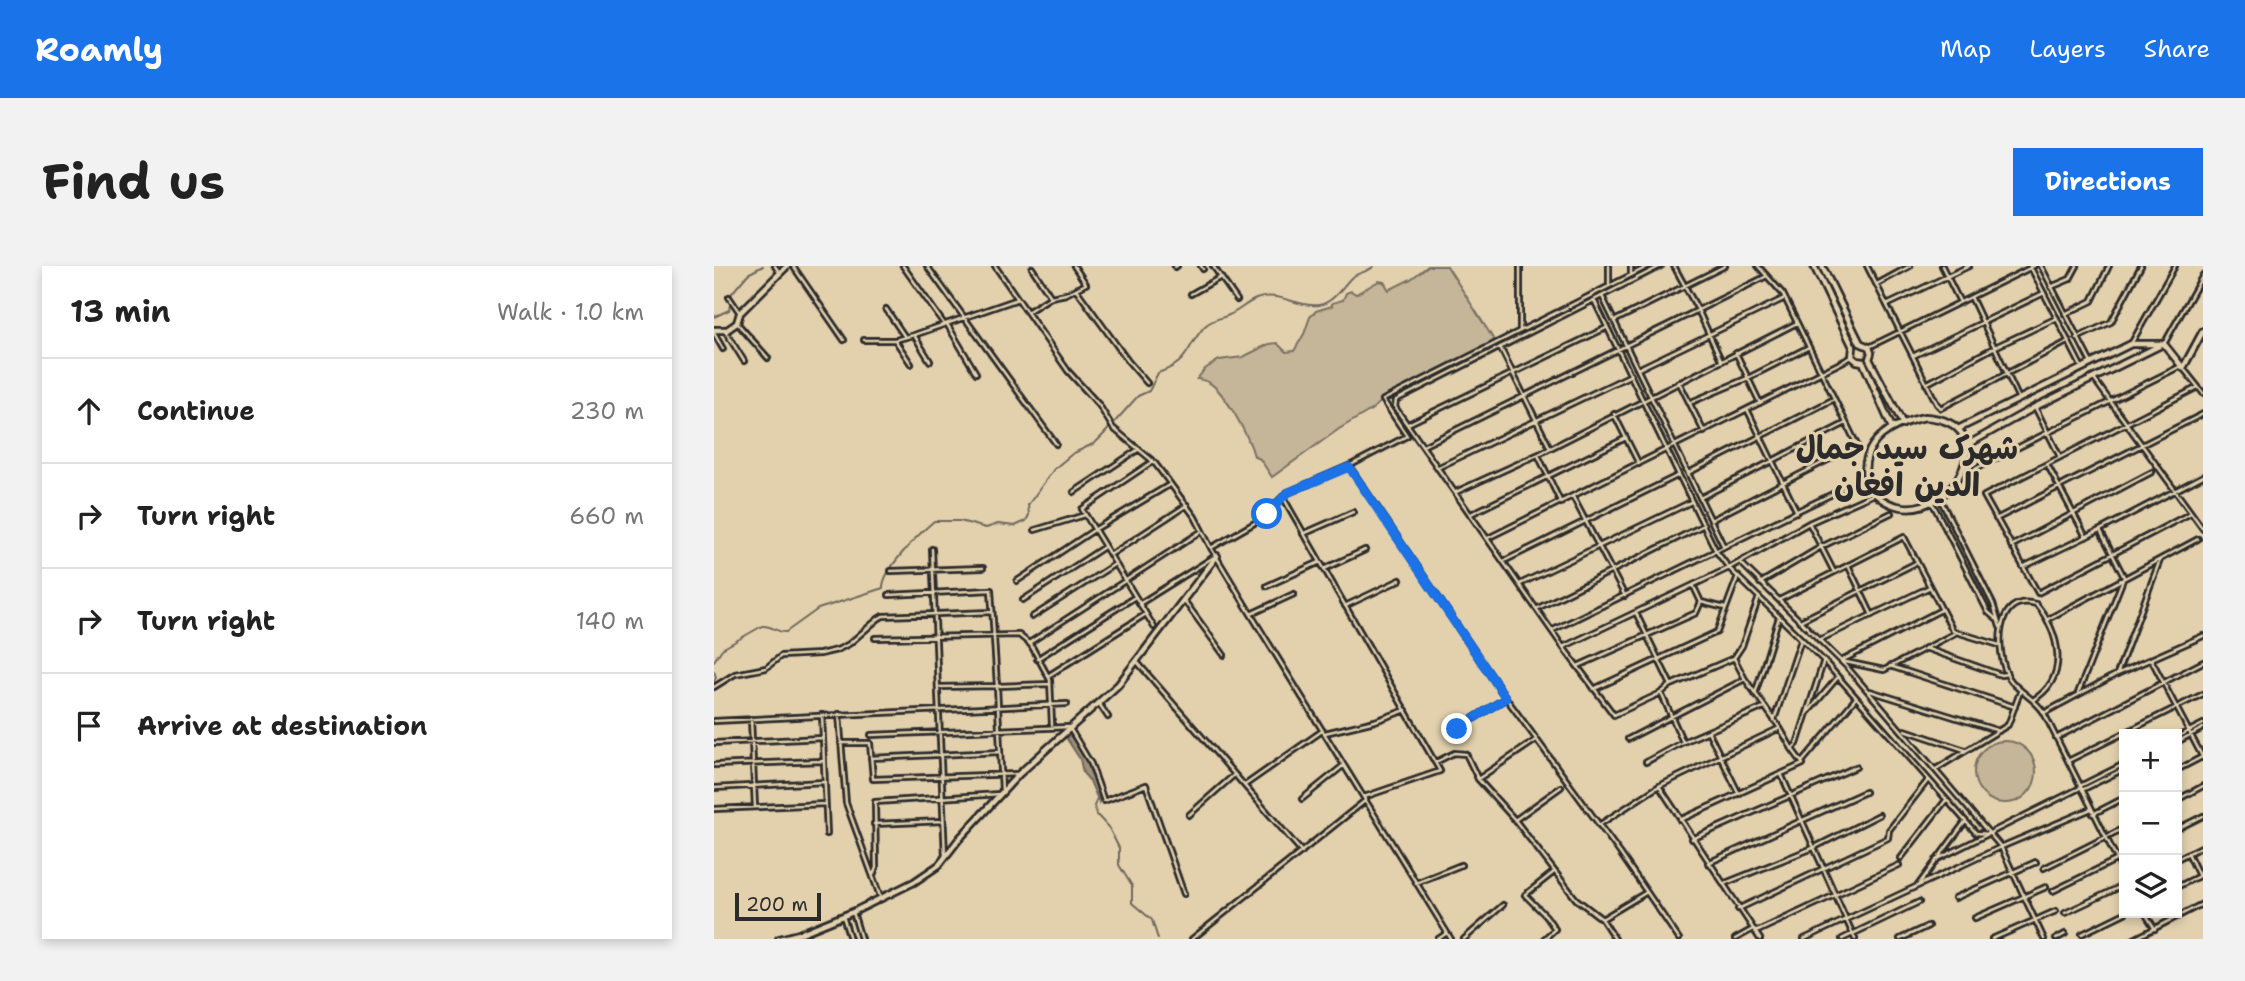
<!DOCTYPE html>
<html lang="en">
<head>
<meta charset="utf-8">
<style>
  :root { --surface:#fff; --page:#f2f2f2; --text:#222; --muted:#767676; --line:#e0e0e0; --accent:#1a73e8 }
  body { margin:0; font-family:"Shantell Sans","Playpen Sans Arabic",sans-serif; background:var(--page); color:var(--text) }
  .controls { position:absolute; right:21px; bottom:21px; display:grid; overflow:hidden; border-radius:0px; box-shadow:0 4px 10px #0003 }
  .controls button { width:63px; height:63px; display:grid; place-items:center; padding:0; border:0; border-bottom:2px solid var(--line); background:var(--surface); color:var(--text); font:35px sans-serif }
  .scale { position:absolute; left:21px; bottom:18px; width:86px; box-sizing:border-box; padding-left:7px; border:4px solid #2b2b2b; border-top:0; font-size:19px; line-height:24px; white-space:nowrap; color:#2b2b2b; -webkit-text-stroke:5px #e3d1ae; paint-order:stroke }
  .stop { position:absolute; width:21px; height:21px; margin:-16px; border:5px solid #1a73e8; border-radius:50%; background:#fff }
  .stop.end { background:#1a73e8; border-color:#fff; box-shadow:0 2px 7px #0008 }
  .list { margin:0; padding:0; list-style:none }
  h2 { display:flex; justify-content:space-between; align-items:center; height:91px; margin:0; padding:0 28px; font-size:30px }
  h2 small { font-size:23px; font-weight:400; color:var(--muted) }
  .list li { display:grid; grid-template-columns:46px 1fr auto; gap:21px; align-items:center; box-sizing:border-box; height:105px; padding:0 28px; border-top:2px solid var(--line) }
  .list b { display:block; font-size:26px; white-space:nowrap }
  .list em { font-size:23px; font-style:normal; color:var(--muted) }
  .icon { flex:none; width:38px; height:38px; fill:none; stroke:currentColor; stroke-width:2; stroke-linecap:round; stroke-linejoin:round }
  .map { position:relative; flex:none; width:1489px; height:673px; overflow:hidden; border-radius:0px }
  header { display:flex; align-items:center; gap:42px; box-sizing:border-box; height:98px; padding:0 35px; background:var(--accent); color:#fff }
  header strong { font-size:33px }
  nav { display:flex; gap:38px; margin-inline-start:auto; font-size:24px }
  .intro { display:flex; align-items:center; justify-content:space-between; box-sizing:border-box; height:168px; padding:0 42px }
  h1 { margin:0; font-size:49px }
  .button { padding:18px 32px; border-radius:0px; background:var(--accent); color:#fff; font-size:24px; font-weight:700 }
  main { display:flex; gap:42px; padding:0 42px }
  aside { flex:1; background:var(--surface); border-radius:0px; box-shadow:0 4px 10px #0003 }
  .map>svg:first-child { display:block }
  .green { fill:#c5b699; stroke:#787062; stroke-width:2 }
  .water { fill:#9d917c; stroke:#6f685c; stroke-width:2 }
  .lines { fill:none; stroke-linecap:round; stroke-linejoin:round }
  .stream { stroke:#6f685c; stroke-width:2 }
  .minor-casing { stroke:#2b2b2b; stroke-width:8 }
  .tertiary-casing { stroke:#2b2b2b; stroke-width:10 }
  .minor { stroke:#e3d1ae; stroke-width:2.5 }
  .tertiary { stroke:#e3d1ae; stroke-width:4.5 }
  .route { stroke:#1a73e8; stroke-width:9 }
  .labels { text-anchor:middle; stroke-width:6; stroke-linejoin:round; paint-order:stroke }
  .district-label { font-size:32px; font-weight:bold; fill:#2b2b2b; stroke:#e3d1ae }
</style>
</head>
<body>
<header>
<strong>Roamly</strong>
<nav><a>Map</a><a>Layers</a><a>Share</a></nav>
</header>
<div class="intro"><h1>Find us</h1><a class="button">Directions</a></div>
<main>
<aside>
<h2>13 min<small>Walk · 1.0 km</small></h2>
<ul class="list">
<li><svg class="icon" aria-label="ahead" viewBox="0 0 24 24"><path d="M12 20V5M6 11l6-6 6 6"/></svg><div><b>Continue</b></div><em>230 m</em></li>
<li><svg class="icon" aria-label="right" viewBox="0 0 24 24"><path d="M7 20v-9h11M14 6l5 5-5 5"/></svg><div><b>Turn right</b></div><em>660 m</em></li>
<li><svg class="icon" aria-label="right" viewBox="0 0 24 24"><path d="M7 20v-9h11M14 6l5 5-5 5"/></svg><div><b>Turn right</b></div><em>140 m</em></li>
<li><svg class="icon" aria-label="arrive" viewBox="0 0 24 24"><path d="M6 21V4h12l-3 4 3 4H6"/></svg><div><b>Arrive at destination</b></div></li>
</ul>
</aside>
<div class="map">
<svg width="1489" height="673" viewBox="0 0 1489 673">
  <rect width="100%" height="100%" fill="#e3d1ae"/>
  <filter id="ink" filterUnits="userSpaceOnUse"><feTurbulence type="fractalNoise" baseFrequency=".0143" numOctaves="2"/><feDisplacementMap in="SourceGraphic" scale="14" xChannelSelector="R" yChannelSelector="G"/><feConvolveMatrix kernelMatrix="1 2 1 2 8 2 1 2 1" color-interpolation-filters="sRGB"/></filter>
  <g filter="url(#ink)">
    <path class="green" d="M714,0H733L782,77L669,134L657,144L625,163L558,211L546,193L540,190C535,171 511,125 494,116C492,115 485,113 483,113L491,103L505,94L529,91L555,78L563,77L572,86L580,85L590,68L596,51L602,45L618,40V37L629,34L632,27L637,25L642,28L665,15L670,16L675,24L697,13Z
      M1260 506a31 31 0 1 1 62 0a31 31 0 1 1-62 0Z"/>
    <path class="water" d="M354,468C369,482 388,514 385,536L376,515L369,507L366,493L351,470Z"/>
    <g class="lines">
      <path class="stream" d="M0,51L15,44L18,27L34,8L49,0
        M0,395L8,383L48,360C58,359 63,367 72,366L104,343L169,322C168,304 206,267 220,255H246L272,262L284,258L301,260L312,255L315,249L314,239L340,203L358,188L381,177L390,168L424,130L435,125L444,107C477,96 471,82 491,60C498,53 506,53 515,49C525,45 532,37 542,33C564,24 584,42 605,39C619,37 628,21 637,12C644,6 653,7 660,0
        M0,405L2,411L0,415
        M383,532L380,540L383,549L395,562L405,582V599L418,620V637L438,654L444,673"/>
      <g class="minor-casing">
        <path id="minor" d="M61,0L65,6
          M79,0L130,74
          M189,0L230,58
          M213,0L342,178
          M281,0L354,105L385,139L399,162L440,196L481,251L497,282L544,360L737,673
          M487,0L489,3
          M499,0L523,34
          M806,0V64
          M895,0V20
          M960,0L984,44L1007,94
          M1153,0L1223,138L1227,142L1355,75
          M1228,0L1246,36
          M1316,0L1368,102
          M1327,0L1377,97
          M461,1L463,0
          M318,2L337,31
          M917,9V0
          M1163,18L1196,0
          M1337,21L1356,13L1363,0
          M362,23L414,95L433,117
          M477,28L507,11
          M888,30L1010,281
          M15,31L26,47
          M1257,31L1305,133
          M880,34L1002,285L1015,302L1110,395L1262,567L1275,568
          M1173,39L1255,0
          M172,43L191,71
          M313,46L337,31L352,28L372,18L360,0
          M1351,48L1378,35L1395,0
          M900,55L1011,0
          M24,58L54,92
          M233,58L262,107
          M10,63L30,95
          M0,67L9,83
          M200,69L216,95
          M1363,72L1397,56L1427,0
          M150,74H181L200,69L304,33
          M181,74L197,98
          M1417,78L1461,0
          M1450,78L1489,9
          M786,81L836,182
          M1155,81L1320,0
          M1022,87L1046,137
          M1199,90L1330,27
          M1469,102L1489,127
          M924,103L1071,32
          M1380,113L1489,263
          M965,116L990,166
          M1212,118L1281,81L1343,52
          M975,137L1034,112L1095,81
          M1321,141L1346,191
          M1034,145L1083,246
          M900,148L925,198
          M694,158L892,62
          M709,180L1053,10
          M824,189L847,237
          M438,196L368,243L440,361
          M1333,198L1372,271
          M635,200L792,432L906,587L965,673
          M723,202L917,109
          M1261,203L1467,100
          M974,207L1120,133
          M360,226L425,183
          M742,226L823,189L1083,57
          M569,231L726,505L650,531
          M859,231L911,330
          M1228,231V237L1279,338L1286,361
          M986,232L1132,157
          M1215,235L1220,240L1274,346L1282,353
          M1477,247L1324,327L1270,230L1484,121
          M757,248L912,172
          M1282,253L1489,148
          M997,254L1143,179L1069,28L1044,0
          M1095,257L1120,306
          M321,264L371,249
          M589,268L639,246
          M774,272L1138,91
          M1297,280L1438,206
          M497,282L544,255L573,227L635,200L693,170L669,134L935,0
          M218,283L231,591
          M396,289L473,239
          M790,295L965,209
          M1026,296L1133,401L1287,581L1330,673
          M1134,299L1158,349
          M1309,301L1386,264L1489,210
          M610,303L651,284
          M177,305L269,302
          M303,315L380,264L455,219
          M1046,317L1107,281L1177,247
          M806,318L977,236
          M553,320L606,296
          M175,329L277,324L283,420L224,421
          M469,333L510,389
          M309,334L390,281
          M1065,334L1190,271L1239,365L1285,379
          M987,336L1011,342
          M425,338L500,291
          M631,340L686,314
          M824,342L990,259
          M922,347L957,419L947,427L969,476
          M537,348L580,328
          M318,351L401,298
          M1334,353L1484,273
          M1086,355L1202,297
          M839,364L1143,216L1152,210
          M161,372L305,369L317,379L336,414L338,459
          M1105,374L1216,321
          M315,377L488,265
          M849,381L1015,302L1095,257L1160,228
          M1211,382L1287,409L1293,408
          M1020,392L1031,413L1066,462
          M323,393L421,331
          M1437,393L1489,492
          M1127,395L1170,404L1243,366
          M1127,395L1227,344
          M424,397L588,586
          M1109,397L1083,478L1078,483L1089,498L1067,508L1141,673
          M864,400L982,347L987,336L979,319
          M1176,400L1301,441
          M1403,408L1446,294
          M334,410L432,348
          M957,419L1020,392L1028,380L1045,331
          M0,421L21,408L52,402L67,390L106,388L123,384L135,378L164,353L169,350L278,346
          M880,423L1003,366L1024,310
          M1156,425L1285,465
          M947,427L900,449L849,381L681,141L682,134L947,0
          M1364,427L1410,311L1386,264
          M1041,428L1065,351
          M1319,434C1356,412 1346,366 1322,338C1280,326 1281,388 1295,412C1304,426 1321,432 1330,447L1410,607
          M384,436L394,451
          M1095,445L1124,411
          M1330,447L1403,408L1489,370
          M125,448L132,537L167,633
          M108,449L113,568
          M37,453L41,541
          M1060,454L1087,374
          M0,455L353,438
          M743,463L792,432
          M1191,464L1251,484
          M994,465L1025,528
          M611,467L661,455L692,444
          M157,469L355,461L377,498L390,535L432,519L470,628
          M1463,471L1489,458
          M1342,472L1489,396
          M914,473L1031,413
          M1463,476L1489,462
          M0,477L109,472
          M127,477H156L159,513L304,508
          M157,492L286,486
          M1354,495L1489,428
          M722,496L740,487L752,488L764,513L801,554L862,633L888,653L901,673
          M932,496L969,476L1050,441
          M1088,496L1142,432
          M0,499L109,495
          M1222,503L1294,459L1306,426
          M1463,504L1488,491
          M764,513L822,474
          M531,519L608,465
          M945,520L1046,673
          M1366,520L1410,498
          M0,522L110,516
          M1368,524L1410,503
          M288,525L283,420L336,418
          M588,533L630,499
          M1463,534L1489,520
          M0,543L111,538
          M1379,548L1410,532
          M475,549L520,509
          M801,554L847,521
          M966,554L1067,508
          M160,558L229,555
          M885,559L945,520L1066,462L1078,483
          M1463,563L1489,550
          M978,573L1142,501
          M1474,587L1485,610
          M1187,592L1232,534
          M1463,593L1489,580
          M1222,594L1366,522
          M994,597L1151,526
          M1330,602L1410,562
          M159,609L162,602L161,536L286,528
          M702,617L747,599
          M1009,618L1099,582L1165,549
          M1205,618L1251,556
          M1463,621L1489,608
          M1339,625L1410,590
          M1241,632L1322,596
          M1024,643L1174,572L1175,564L1214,514
          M139,646L147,673
          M1351,647L1410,619
          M1431,647L1441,663
          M129,650L136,673
          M1261,652L1332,621
          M888,653L933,626
          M1368,668L1411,647
          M478,673L652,534
          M724,673L733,667
          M750,673L789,639
          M830,673L841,663L832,650L811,629L840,606
          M1021,673L1039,663L1044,665L1185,599
          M1090,673L1287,581L1377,543
          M1128,673L1205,636
          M1186,673L1214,660
          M1278,673L1342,645
          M1342,673L1351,668
          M1420,673L1488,638"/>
      </g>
      <g class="tertiary-casing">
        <path id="tertiary" d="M1100,0L1139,81L1138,91L1143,95L1149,96L1178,162
          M1108,0L1146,77L1155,81L1157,87L1155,93L1189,158
          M0,64H13L23,57L26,47L73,0
          M1450,78L1469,102L1489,65
          M1211,151C1291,156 1241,254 1183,240C1148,231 1141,193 1167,170C1179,160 1196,154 1211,151Z
          M1244,163L1417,78H1450
          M1253,179L1321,141L1445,80
          M65,673L85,668L139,646L200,616L225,599L245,573L305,508L404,419L503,290"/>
      </g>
      <use href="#minor" class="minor"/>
      <use href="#tertiary" class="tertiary"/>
    </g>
  </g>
  <g class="lines" filter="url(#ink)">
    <path class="route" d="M553,248L573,227L635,201L792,432L743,463"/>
  </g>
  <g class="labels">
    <g class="district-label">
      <text x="1193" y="193">شهرک سید جمال<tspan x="1193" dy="37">الدین افغان</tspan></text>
    </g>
  </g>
</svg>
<div class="controls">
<button>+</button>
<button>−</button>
<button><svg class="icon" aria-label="layers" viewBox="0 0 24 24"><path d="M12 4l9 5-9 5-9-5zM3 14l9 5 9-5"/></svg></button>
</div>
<div class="scale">200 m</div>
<div class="stop" style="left:553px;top:248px"></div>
<div class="stop end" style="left:743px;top:463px"></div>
</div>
</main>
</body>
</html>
